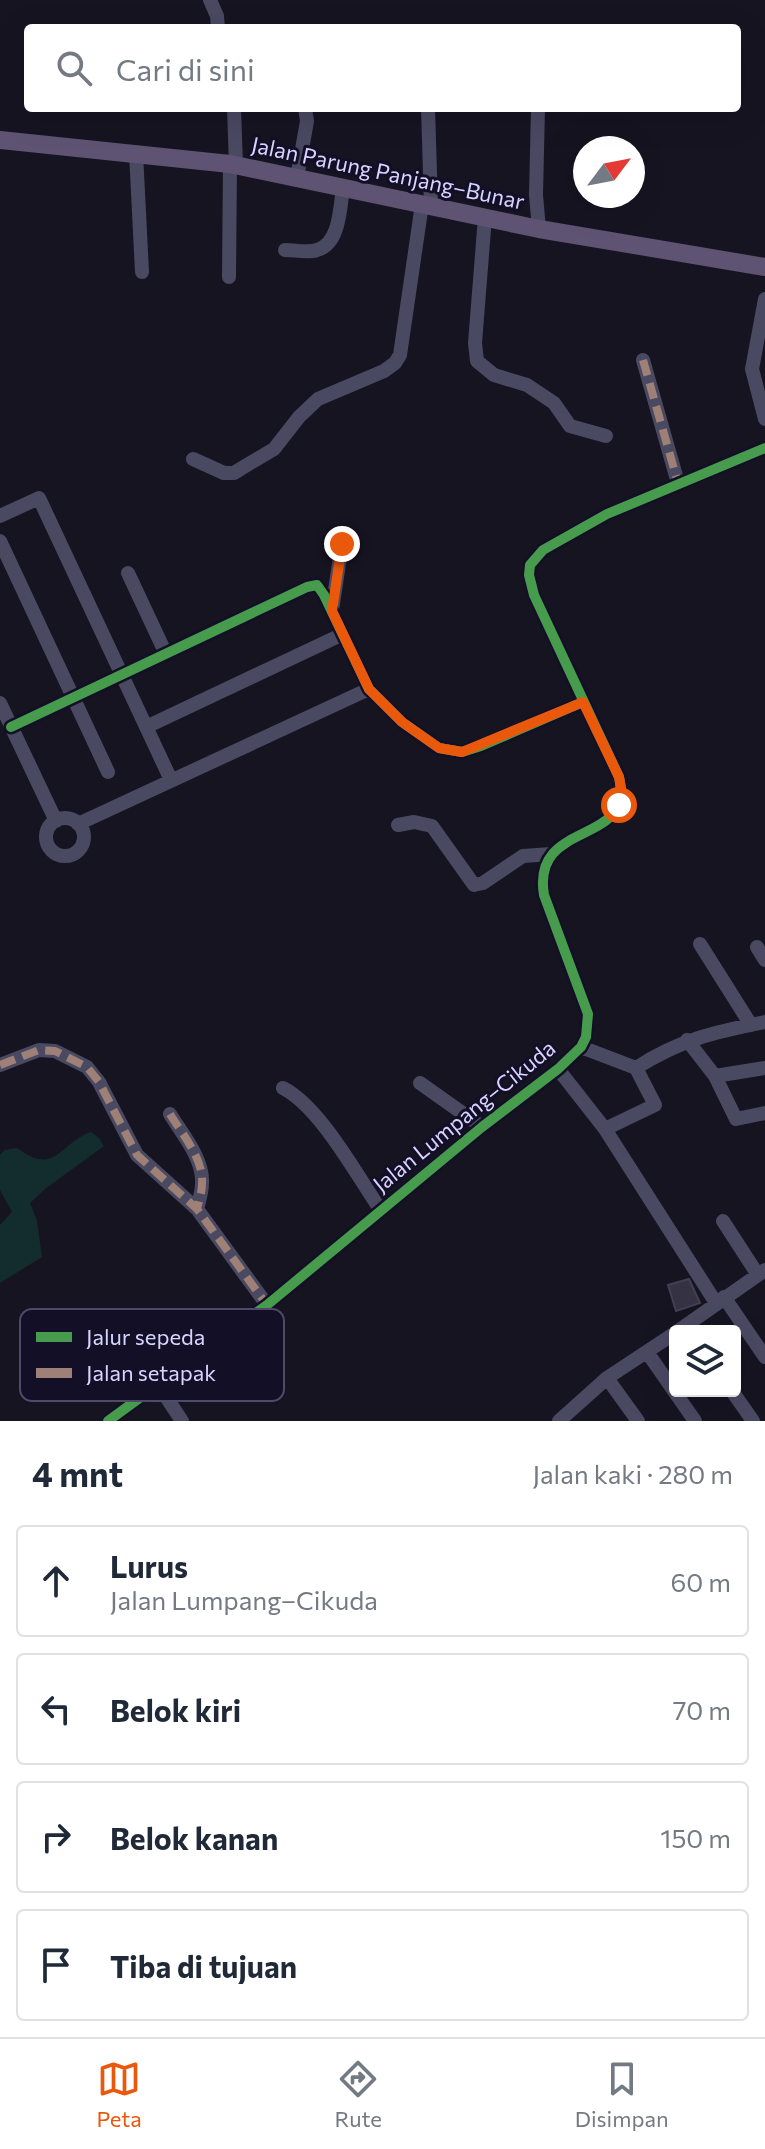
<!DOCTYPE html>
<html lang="id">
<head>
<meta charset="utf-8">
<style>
  :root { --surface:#fff; --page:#f2f2f3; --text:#1f2937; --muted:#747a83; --line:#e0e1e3; --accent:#ea580c }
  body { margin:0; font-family:Commissioner,sans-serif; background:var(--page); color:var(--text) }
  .controls { position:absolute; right:24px; bottom:24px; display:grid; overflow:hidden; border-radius:8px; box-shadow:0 8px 32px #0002 }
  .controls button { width:72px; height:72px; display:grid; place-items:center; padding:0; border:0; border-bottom:2px solid var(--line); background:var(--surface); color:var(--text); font:40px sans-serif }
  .compass { position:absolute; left:573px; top:136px; width:72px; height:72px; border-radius:50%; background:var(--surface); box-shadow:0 8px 32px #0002; rotate:58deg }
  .stop { position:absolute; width:24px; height:24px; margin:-18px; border:6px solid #ea580c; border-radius:50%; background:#fff }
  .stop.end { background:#ea580c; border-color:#fff; box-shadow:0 2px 8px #0008 }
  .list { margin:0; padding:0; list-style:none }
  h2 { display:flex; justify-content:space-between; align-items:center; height:104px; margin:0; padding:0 32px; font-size:34px }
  h2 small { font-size:26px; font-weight:400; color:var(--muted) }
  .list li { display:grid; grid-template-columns:52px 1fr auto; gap:24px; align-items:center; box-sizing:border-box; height:112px; margin:0 16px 16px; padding:0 16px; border:2px solid var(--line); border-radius:8px }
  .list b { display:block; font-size:30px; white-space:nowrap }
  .list p { margin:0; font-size:26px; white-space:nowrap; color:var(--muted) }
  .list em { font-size:26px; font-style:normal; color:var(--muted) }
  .icon { flex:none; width:44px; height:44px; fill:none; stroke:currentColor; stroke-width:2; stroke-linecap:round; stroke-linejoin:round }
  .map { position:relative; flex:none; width:765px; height:1421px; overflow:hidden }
  .search { position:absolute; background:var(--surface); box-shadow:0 8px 32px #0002; left:24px; right:24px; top:24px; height:88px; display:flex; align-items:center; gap:20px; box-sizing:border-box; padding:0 28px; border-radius:8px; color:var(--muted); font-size:30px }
  .sheet { height:616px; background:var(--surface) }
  nav { display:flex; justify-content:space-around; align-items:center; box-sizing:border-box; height:112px; border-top:2px solid var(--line); background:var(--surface); font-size:22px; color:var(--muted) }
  nav a { display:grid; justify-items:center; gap:4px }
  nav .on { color:var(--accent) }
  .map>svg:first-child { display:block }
  .green { fill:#132c2d }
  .building { fill:#343243; stroke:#433f54; stroke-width:2 }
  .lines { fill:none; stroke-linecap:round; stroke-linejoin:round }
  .minor { stroke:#4a4962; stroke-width:14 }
  .major { stroke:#5e5373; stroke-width:18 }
  .quiet { stroke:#9e8076; stroke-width:8; stroke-dasharray:16 8; stroke-linecap:butt }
  .cycleway-casing { stroke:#130f26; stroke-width:15 }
  .cycleway { stroke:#469c4c; stroke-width:10 }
  .route { stroke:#ea580c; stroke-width:10 }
  .labels { text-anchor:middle; stroke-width:6; stroke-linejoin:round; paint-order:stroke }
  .street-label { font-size:22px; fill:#d9d4ff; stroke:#130f26 }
  .key { fill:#130f26; stroke:#4e4a67; stroke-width:2 }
  .key-label { font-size:22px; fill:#d9d4ff }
</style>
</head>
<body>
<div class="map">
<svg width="765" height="1421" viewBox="0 0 765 1421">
  <rect width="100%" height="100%" fill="#161421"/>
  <path class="green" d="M91,1132L99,1138L104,1146L45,1189L30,1203L37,1221L42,1257L0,1283V1225L12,1212L0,1190V1155L5,1150L17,1148C56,1177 59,1143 91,1132Z"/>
  <path class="building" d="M689,1279L700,1303L676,1311L668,1285Z"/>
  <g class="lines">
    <path class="minor" d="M210,0L217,16L218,28
      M234,108L236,166
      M428,108L431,206
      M538,108L536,195L539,229
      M136,153L142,272
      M297,178L307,121L305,108
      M485,217L475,343L477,361L494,375L527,385L554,403L570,426L606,436
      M285,250C295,250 308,253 317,250C340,244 340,207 343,188
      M229,277L230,164
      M765,299L752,369L765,419
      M643,360L678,483
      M193,459L224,473H234L242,468L274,449L299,417L318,399L384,371L395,363L400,355L422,204
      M0,516L39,498L171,780
      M0,541L108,772
      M128,573L166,654
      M332,610L342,544
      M0,703L56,821
      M11,727L307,587L317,585L324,595L369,689L402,722L439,748L462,752L481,746L583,702
      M146,727L343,634
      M46 837a19 19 0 1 1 38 0a19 19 0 1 1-38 0Z
      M78,824L369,689
      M398,825L414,822L432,826L474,885L483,883L523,856L551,854
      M700,944L751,1025
      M757,947L765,960
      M687,1040L715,1076L736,1119L765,1113
      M581,1047L636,1068C679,1040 715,1032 765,1022
      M0,1065L39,1050L55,1051L87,1067L99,1082L137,1155L197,1209L267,1305
      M558,1069L605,1129L716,1303
      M715,1076L765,1068
      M420,1083L482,1127
      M283,1088C320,1107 356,1174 380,1209
      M170,1114C182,1134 204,1159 202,1184C202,1192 199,1201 197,1209
      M605,1129L655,1105L636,1068
      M723,1221L758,1275
      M724,1297L765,1357
      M678,1331L765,1270
      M647,1352L695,1421
      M607,1378L638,1421
      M157,1383L182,1421
      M732,1391L753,1421
      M108,1421L267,1305L482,1127L558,1069L581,1047L586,1037L588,1014L544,895C531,818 635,848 619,777L534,595L529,575L530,565L543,550L607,514L765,448
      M559,1421L607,1378L675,1333"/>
    <path class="major" d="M0,140L230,164L539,229L765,267"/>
    <path class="quiet" d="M643,360L678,483
      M0,1065L39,1050L55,1051L87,1067L99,1082L137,1155L197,1209L267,1305
      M170,1114C182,1134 204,1159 202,1184C202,1192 199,1201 197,1209"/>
    <g class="cycleway-casing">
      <path id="cycleway" d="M11,727L307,587L317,585L324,595L369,689L402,722L439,748L462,752L481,746L583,702
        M108,1421L267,1305L482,1127L558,1069L581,1047L586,1037L588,1014L544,895C531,818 635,848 619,777L534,595L529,575L530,565L543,550L607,514L765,448"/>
    </g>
    <use href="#cycleway" class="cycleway"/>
  </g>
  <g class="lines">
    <path class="route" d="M342,544L332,611L369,689L402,722L439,748L462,752L583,702L619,777L621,788L619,805"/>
  </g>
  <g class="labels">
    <g class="street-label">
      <text transform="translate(388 173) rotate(12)" y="8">Jalan Parung Panjang–Bunar</text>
      <text transform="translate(464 1116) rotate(-39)" y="8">Jalan Lumpang–Cikuda</text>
    </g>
  </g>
  <rect x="20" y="1309" width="264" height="92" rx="12" class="key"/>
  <rect x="36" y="1332" width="36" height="10" fill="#469c4c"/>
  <rect x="36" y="1368" width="36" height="10" fill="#9e8076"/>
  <g class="key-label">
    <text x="86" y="1345">Jalur sepeda</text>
    <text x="86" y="1381">Jalan setapak</text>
  </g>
</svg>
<div class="controls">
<button><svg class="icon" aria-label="layers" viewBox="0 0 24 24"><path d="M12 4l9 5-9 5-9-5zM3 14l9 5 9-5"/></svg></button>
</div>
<svg class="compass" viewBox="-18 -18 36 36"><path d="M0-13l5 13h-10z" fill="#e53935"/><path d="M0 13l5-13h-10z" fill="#747a83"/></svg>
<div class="stop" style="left:619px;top:805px"></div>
<div class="stop end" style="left:342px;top:544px"></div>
<div class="search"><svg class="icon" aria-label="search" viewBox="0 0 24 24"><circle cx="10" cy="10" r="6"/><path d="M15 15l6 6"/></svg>Cari di sini</div>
</div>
<section class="sheet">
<h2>4 mnt<small>Jalan kaki · 280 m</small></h2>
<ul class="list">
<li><svg class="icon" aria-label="ahead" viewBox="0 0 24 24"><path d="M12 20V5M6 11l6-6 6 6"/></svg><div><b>Lurus</b><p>Jalan Lumpang–Cikuda</p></div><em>60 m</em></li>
<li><svg class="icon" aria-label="left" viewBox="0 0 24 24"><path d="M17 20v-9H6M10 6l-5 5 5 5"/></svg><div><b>Belok kiri</b></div><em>70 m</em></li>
<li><svg class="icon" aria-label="right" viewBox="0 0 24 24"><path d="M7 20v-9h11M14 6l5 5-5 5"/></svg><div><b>Belok kanan</b></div><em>150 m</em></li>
<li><svg class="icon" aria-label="arrive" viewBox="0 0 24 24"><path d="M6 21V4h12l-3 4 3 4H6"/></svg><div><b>Tiba di tujuan</b></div></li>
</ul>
</section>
<nav>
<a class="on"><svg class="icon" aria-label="map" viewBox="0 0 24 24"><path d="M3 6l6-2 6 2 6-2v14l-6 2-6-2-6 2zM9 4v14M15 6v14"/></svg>Peta</a>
<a><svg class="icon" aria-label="directions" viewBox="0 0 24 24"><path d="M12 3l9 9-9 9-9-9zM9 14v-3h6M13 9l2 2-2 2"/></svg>Rute</a>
<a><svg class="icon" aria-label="saved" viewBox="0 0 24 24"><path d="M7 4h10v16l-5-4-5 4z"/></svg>Disimpan</a>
</nav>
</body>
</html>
